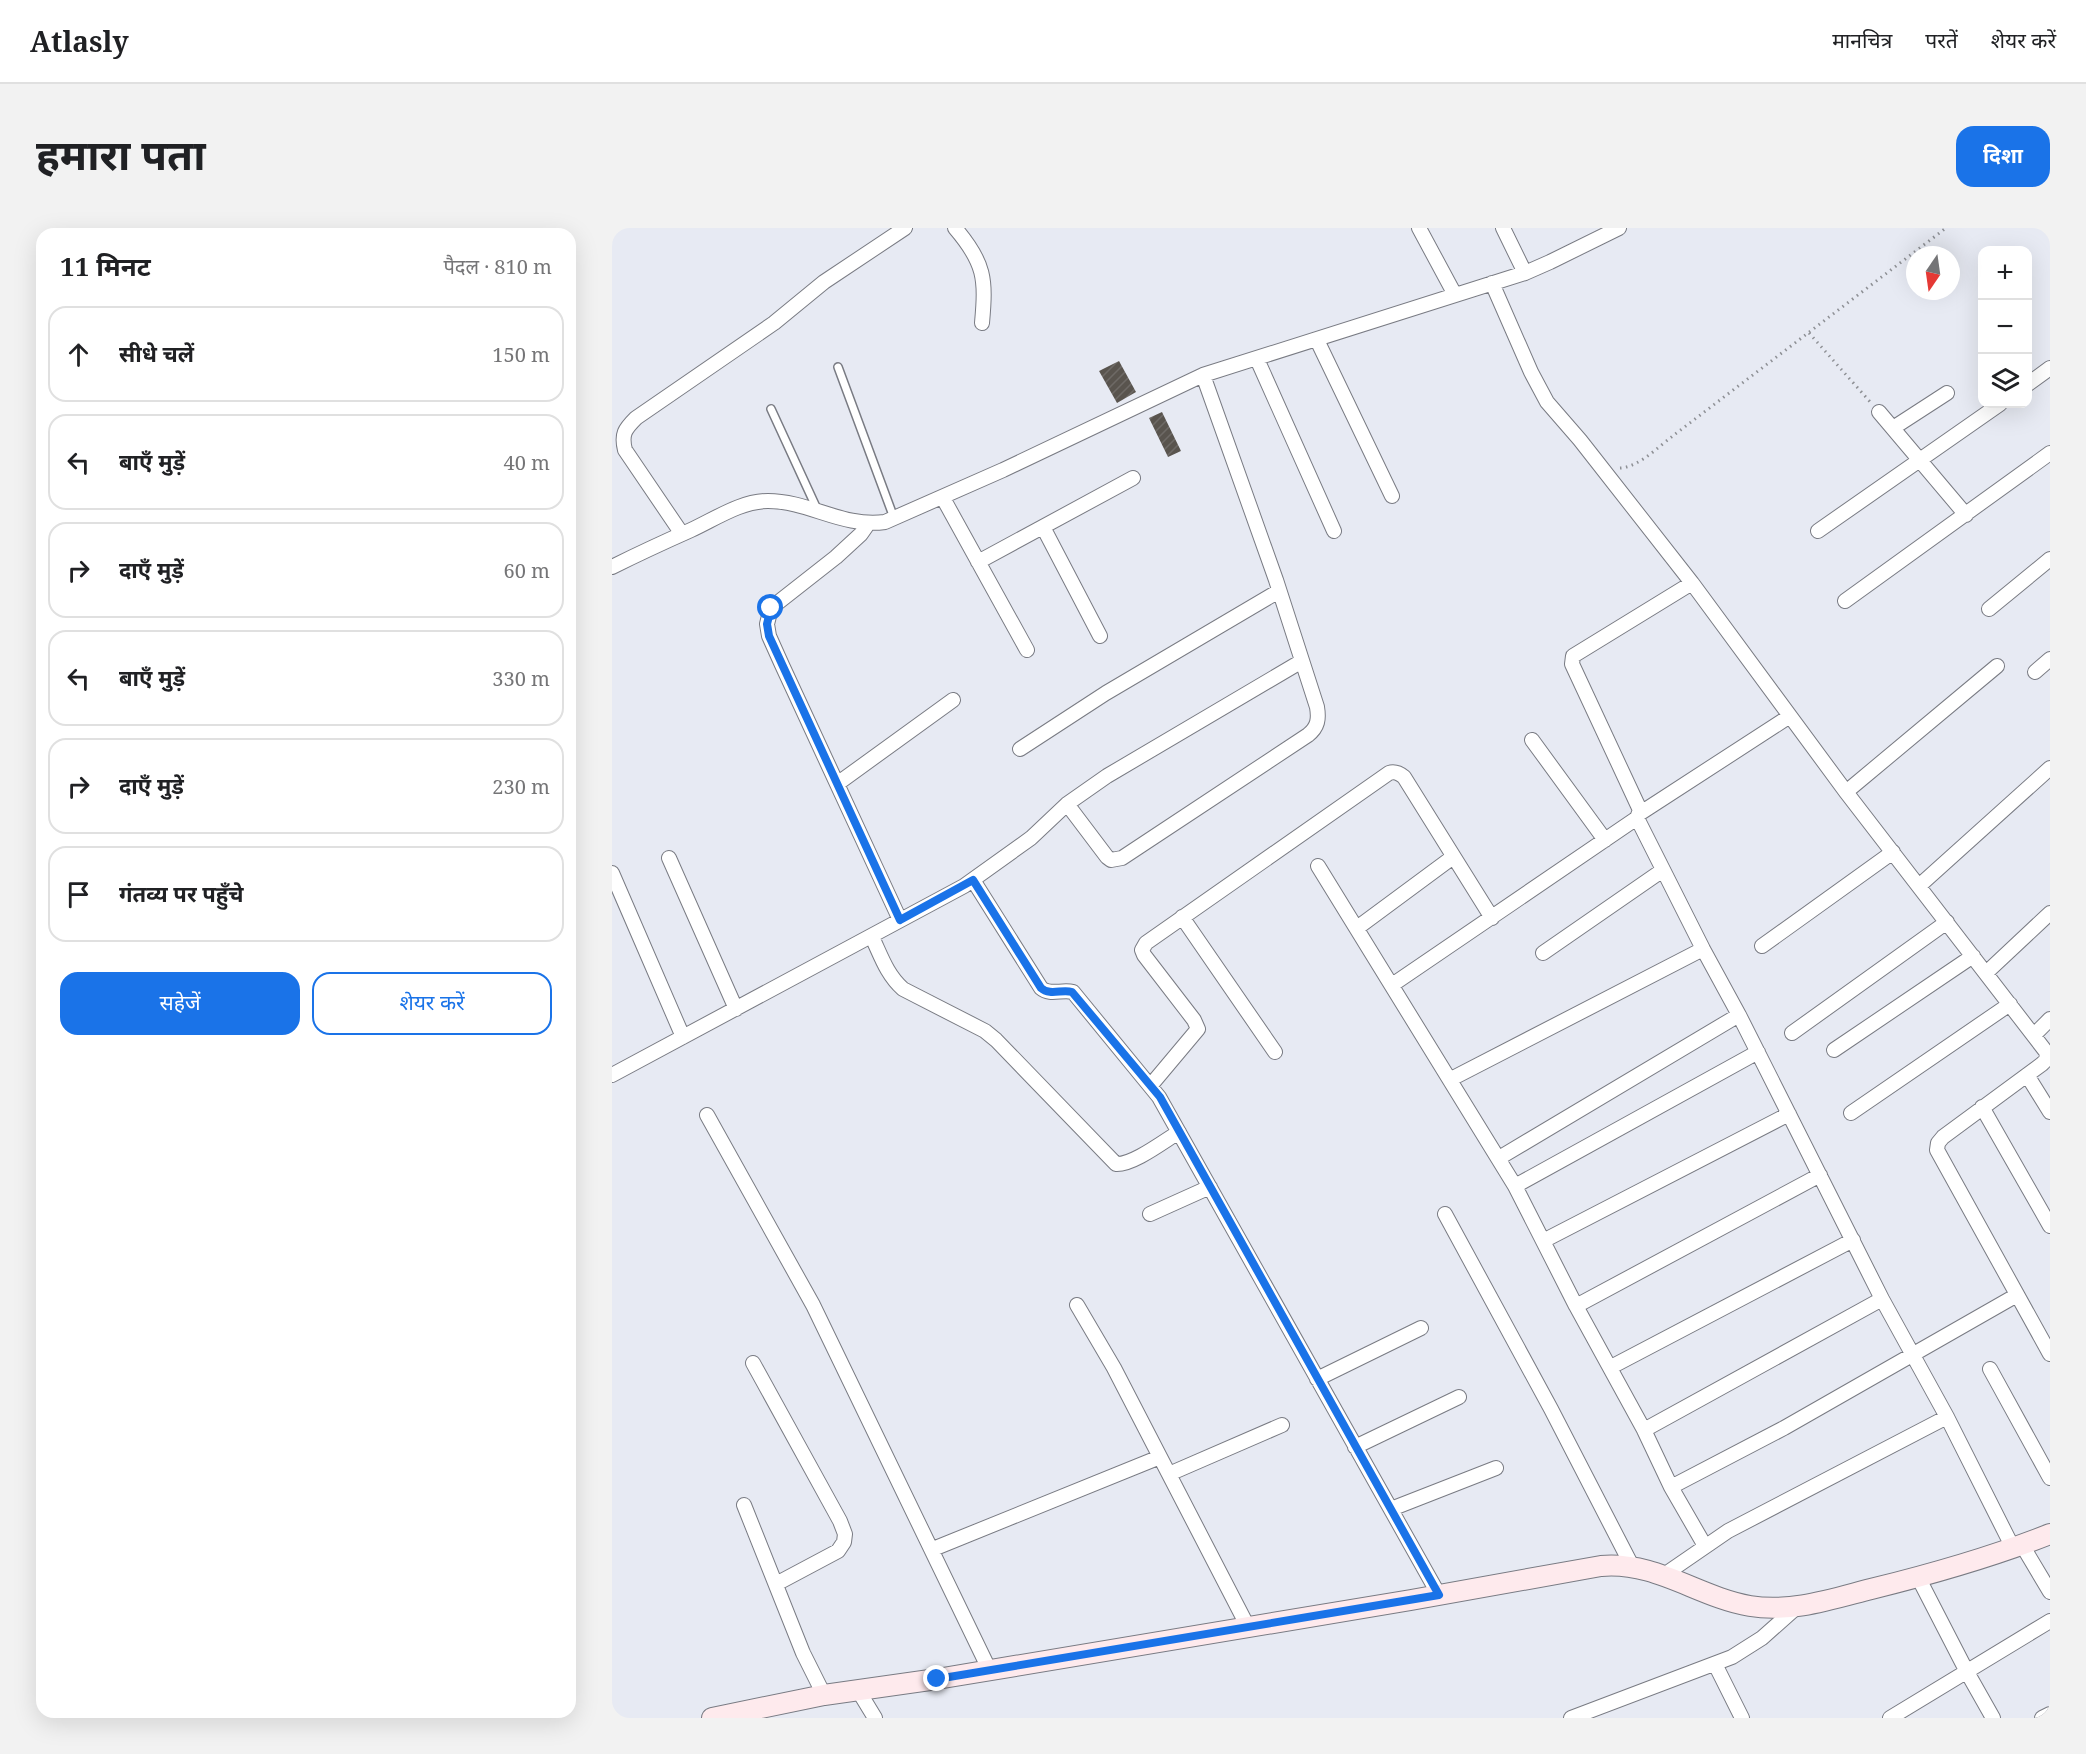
<!DOCTYPE html>
<html lang="hi">
<head>
<meta charset="utf-8">
<style>
  :root { --surface:#fff; --page:#f2f2f2; --text:#202124; --muted:#757577; --line:#e0e0e0; --accent:#1a73e8 }
  body { margin:0; font-family:"Noto Serif","Noto Sans Devanagari",serif; background:var(--page); color:var(--text) }
  .controls { position:absolute; right:18px; top:18px; display:grid; overflow:hidden; border-radius:12px; box-shadow:0 6px 24px #0002 }
  .controls button { width:54px; height:54px; display:grid; place-items:center; padding:0; border:0; border-bottom:2px solid var(--line); background:var(--surface); color:var(--text); font:30px sans-serif }
  .compass { position:absolute; left:1294px; top:18px; width:54px; height:54px; border-radius:50%; background:var(--surface); box-shadow:0 6px 24px #0002; rotate:193deg }
  .stop { position:absolute; width:18px; height:18px; margin:-14px; border:4px solid #1a73e8; border-radius:50%; background:#fff }
  .stop.end { background:#1a73e8; border-color:#fff; box-shadow:0 2px 6px #0008 }
  .list { margin:0; padding:0; list-style:none }
  h2 { display:flex; justify-content:space-between; align-items:center; height:78px; margin:0; padding:0 24px; font-size:26px }
  h2 small { font-size:20px; font-weight:400; color:var(--muted) }
  .list li { display:grid; grid-template-columns:39px 1fr auto; gap:18px; align-items:center; box-sizing:border-box; height:96px; margin:0 12px 12px; padding:0 12px; border:2px solid var(--line); border-radius:18px }
  .list b { display:block; font-size:22px; white-space:nowrap }
  .list em { font-size:20px; font-style:normal; color:var(--muted) }
  .actions { display:flex; gap:12px; padding:18px 24px }
  .actions a { flex:1; padding:14px 0; border:2px solid var(--accent); border-radius:18px; text-align:center; font-size:21px; color:var(--accent) }
  .actions .main { background:var(--accent); color:#fff }
  .icon { flex:none; width:33px; height:33px; fill:none; stroke:currentColor; stroke-width:2; stroke-linecap:round; stroke-linejoin:round }
  .map { position:relative; flex:none; width:1438px; height:1490px; overflow:hidden; border-radius:18px }
  header { display:flex; align-items:center; gap:36px; box-sizing:border-box; height:84px; padding:0 30px; background:var(--surface); border-bottom:2px solid var(--line) }
  header strong { font-size:28px }
  nav { display:flex; gap:33px; margin-inline-start:auto; font-size:21px }
  .intro { display:flex; align-items:center; justify-content:space-between; box-sizing:border-box; height:144px; padding:0 36px }
  h1 { margin:0; font-size:42px }
  .button { padding:15px 27px; border-radius:18px; background:var(--accent); color:#fff; font-size:21px; font-weight:700 }
  main { display:flex; gap:36px; padding:0 36px }
  aside { flex:1; background:var(--surface); border-radius:18px; box-shadow:0 6px 24px #0002 }
  .map>svg:first-child { display:block }
  .building { fill:url(#building-hatch) }
  .lines { fill:none; stroke-linecap:round; stroke-linejoin:round }
  .lane-casing { stroke:#797b83; stroke-width:10 }
  .street-casing { stroke:#797b83; stroke-width:16 }
  .secondary-casing { stroke:#797b83; stroke-width:22 }
  .path { stroke:#8e9095; stroke-width:3; stroke-dasharray:1.5 4.5; stroke-linecap:butt }
  .lane { stroke:#fff; stroke-width:7 }
  .street { stroke:#fff; stroke-width:14 }
  .secondary { stroke:#feeaed; stroke-width:20 }
  .route { stroke:#1a73e8; stroke-width:8 }
</style>
</head>
<body>
<header>
<strong>Atlasly</strong>
<nav><a>मानचित्र</a><a>परतें</a><a>शेयर करें</a></nav>
</header>
<div class="intro"><h1>हमारा पता</h1><a class="button">दिशा</a></div>
<main>
<aside>
<h2>11 मिनट<small>पैदल · 810 m</small></h2>
<ul class="list">
<li><svg class="icon" aria-label="ahead" viewBox="0 0 24 24"><path d="M12 20V5M6 11l6-6 6 6"/></svg><div><b>सीधे चलें</b></div><em>150 m</em></li>
<li><svg class="icon" aria-label="left" viewBox="0 0 24 24"><path d="M17 20v-9H6M10 6l-5 5 5 5"/></svg><div><b>बाएँ मुड़ें</b></div><em>40 m</em></li>
<li><svg class="icon" aria-label="right" viewBox="0 0 24 24"><path d="M7 20v-9h11M14 6l5 5-5 5"/></svg><div><b>दाएँ मुड़ें</b></div><em>60 m</em></li>
<li><svg class="icon" aria-label="left" viewBox="0 0 24 24"><path d="M17 20v-9H6M10 6l-5 5 5 5"/></svg><div><b>बाएँ मुड़ें</b></div><em>330 m</em></li>
<li><svg class="icon" aria-label="right" viewBox="0 0 24 24"><path d="M7 20v-9h11M14 6l5 5-5 5"/></svg><div><b>दाएँ मुड़ें</b></div><em>230 m</em></li>
<li><svg class="icon" aria-label="arrive" viewBox="0 0 24 24"><path d="M6 21V4h12l-3 4 3 4H6"/></svg><div><b>गंतव्य पर पहुँचे</b></div></li>
</ul>
<div class="actions"><a class="main">सहेजें</a><a>शेयर करें</a></div>
</aside>
<div class="map">
<svg width="1438" height="1490" viewBox="0 0 1438 1490">
  <defs>
    <pattern id="building-hatch" width="6" height="6" patternUnits="userSpaceOnUse" patternTransform="scale(1.5)"><rect width="6" height="6" fill="#59544e"/><path d="M-1 1l2-2M0 6l6-6M5 7l2-2" fill="none" stroke="#6e6a66"/></pattern>
  </defs>
  <rect width="100%" height="100%" fill="#e7eaf3"/>
  <path class="building" d="M507,133L524,164L505,175L487,143Z
    M550,184L569,223L556,229L537,190Z"/>
  <g class="lines">
    <g class="lane-casing">
      <path id="lane" d="M226,139L282,290
        M159,181L205,281"/>
    </g>
    <g class="street-casing">
      <path id="street" d="M343,0C373,35 374,51 370,95
        M807,0L842,65
        M891,0L913,45
        M880,55L919,144L935,174L968,212L1080,355L1234,564L1435,825L1434,832L1430,836L1331,909L1326,915L1325,922L1438,1126
        M705,112L780,268
        M645,131L722,303
        M1416,156L1438,140
        M1267,184L1354,287
        M1281,200L1335,165
        M331,270L415,422
        M256,296L249,306L224,329L159,380L155,396L157,408L170,437L288,692
        M431,299L488,408
        M1206,303L1388,176
        M70,306L13,222C9,206 13,201 24,190L162,95L212,54L293,0
        M366,334L521,250
        M0,339C26,326 52,314 79,302C103,291 129,273 156,273C197,273 231,300 273,294L391,242L591,147L913,45L938,34L1007,0
        M1233,373L1438,225
        M1377,381L1438,331
        M1423,444L1438,431
        M920,512L993,612
        M408,521L494,465L667,363
        M225,556L341,472
        M1234,564L1385,438
        M455,576L495,629L499,632L510,630L696,507C706,499 707,491 705,479L664,352L591,147
        M1027,586L1178,488
        M1025,590L1091,721L1127,787L1270,1071L1335,1189L1401,1320
        M57,630L124,781
        M706,638L903,958L964,1078L1032,1202L1059,1259L1093,1318
        M0,645L71,809
        M361,652L429,760C438,768 450,761 461,764L547,869L827,1367
        M1307,658L1438,540
        M570,689L663,824
        M745,700L841,629
        M260,709C269,728 275,747 291,761L373,803L384,812L504,936C521,937 552,913 567,904
        M1150,718L1281,624
        M931,725L1051,642
        M1374,745L1438,685
        M780,757L1025,590L1028,582L960,436L961,428L1080,355
        M1180,805L1335,694
        M1422,807L1438,791
        M1222,822L1361,728
        M0,847L352,658L419,610L455,576L495,548L690,433
        M1415,847L1438,884
        M839,851L1091,721
        M539,857L586,801L582,792L532,727L530,722L534,715L777,545C783,543 787,545 792,549L880,690
        M1370,879L1438,998
        M1239,885L1398,776
        M95,887L201,1077L377,1441
        M887,930L1127,787
        M903,958L1146,824
        M538,986L598,959
        M833,986L939,1181L1020,1338
        M931,1013L1177,886
        M465,1077L502,1140L636,1399
        M964,1078L1208,947
        M141,1135L228,1293L233,1306L232,1314L226,1323L164,1356
        M999,1139L1241,1012
        M1378,1141L1438,1250
        M705,1151L809,1100
        M1032,1202L1270,1071
        M743,1219L847,1169
        M557,1246L670,1197
        M1059,1259L1172,1200L1405,1067
        M132,1277L191,1425L212,1467
        M779,1281L884,1240
        M1410,1317L1438,1364
        M321,1321L548,1229
        M1052,1347L1116,1303L1335,1189
        M1306,1349L1355,1444L1381,1490
        M1103,1436L1130,1490
        M246,1462L263,1490
        M959,1490L1120,1429L1150,1410L1186,1378
        M1278,1490L1438,1393
        M1430,1490L1438,1486"/>
    </g>
    <g class="secondary-casing">
      <path id="secondary" d="M100,1490L212,1467L325,1451L799,1372L989,1338C1044,1333 1086,1369 1138,1378C1179,1385 1220,1371 1259,1361C1320,1346 1380,1329 1438,1306"/>
    </g>
    <path class="path" d="M1197,105L1260,176
      M1008,240C1027,239 1046,219 1062,207L1334,0"/>
    <use href="#lane" class="lane"/>
    <use href="#street" class="street"/>
    <use href="#secondary" class="secondary"/>
  </g>
  <g class="lines">
    <path class="route" d="M159,380L155,396L157,408L288,692L361,652L429,760C438,768 450,761 460,764L548,869L827,1367L325,1451"/>
  </g>
</svg>
<div class="controls">
<button>+</button>
<button>−</button>
<button><svg class="icon" aria-label="layers" viewBox="0 0 24 24"><path d="M12 4l9 5-9 5-9-5zM3 14l9 5 9-5"/></svg></button>
</div>
<svg class="compass" viewBox="-18 -18 36 36"><path d="M0-13l5 13h-10z" fill="#e53935"/><path d="M0 13l5-13h-10z" fill="#757577"/></svg>
<div class="stop" style="left:159px;top:380px"></div>
<div class="stop end" style="left:325px;top:1451px"></div>
</div>
</main>
</body>
</html>
